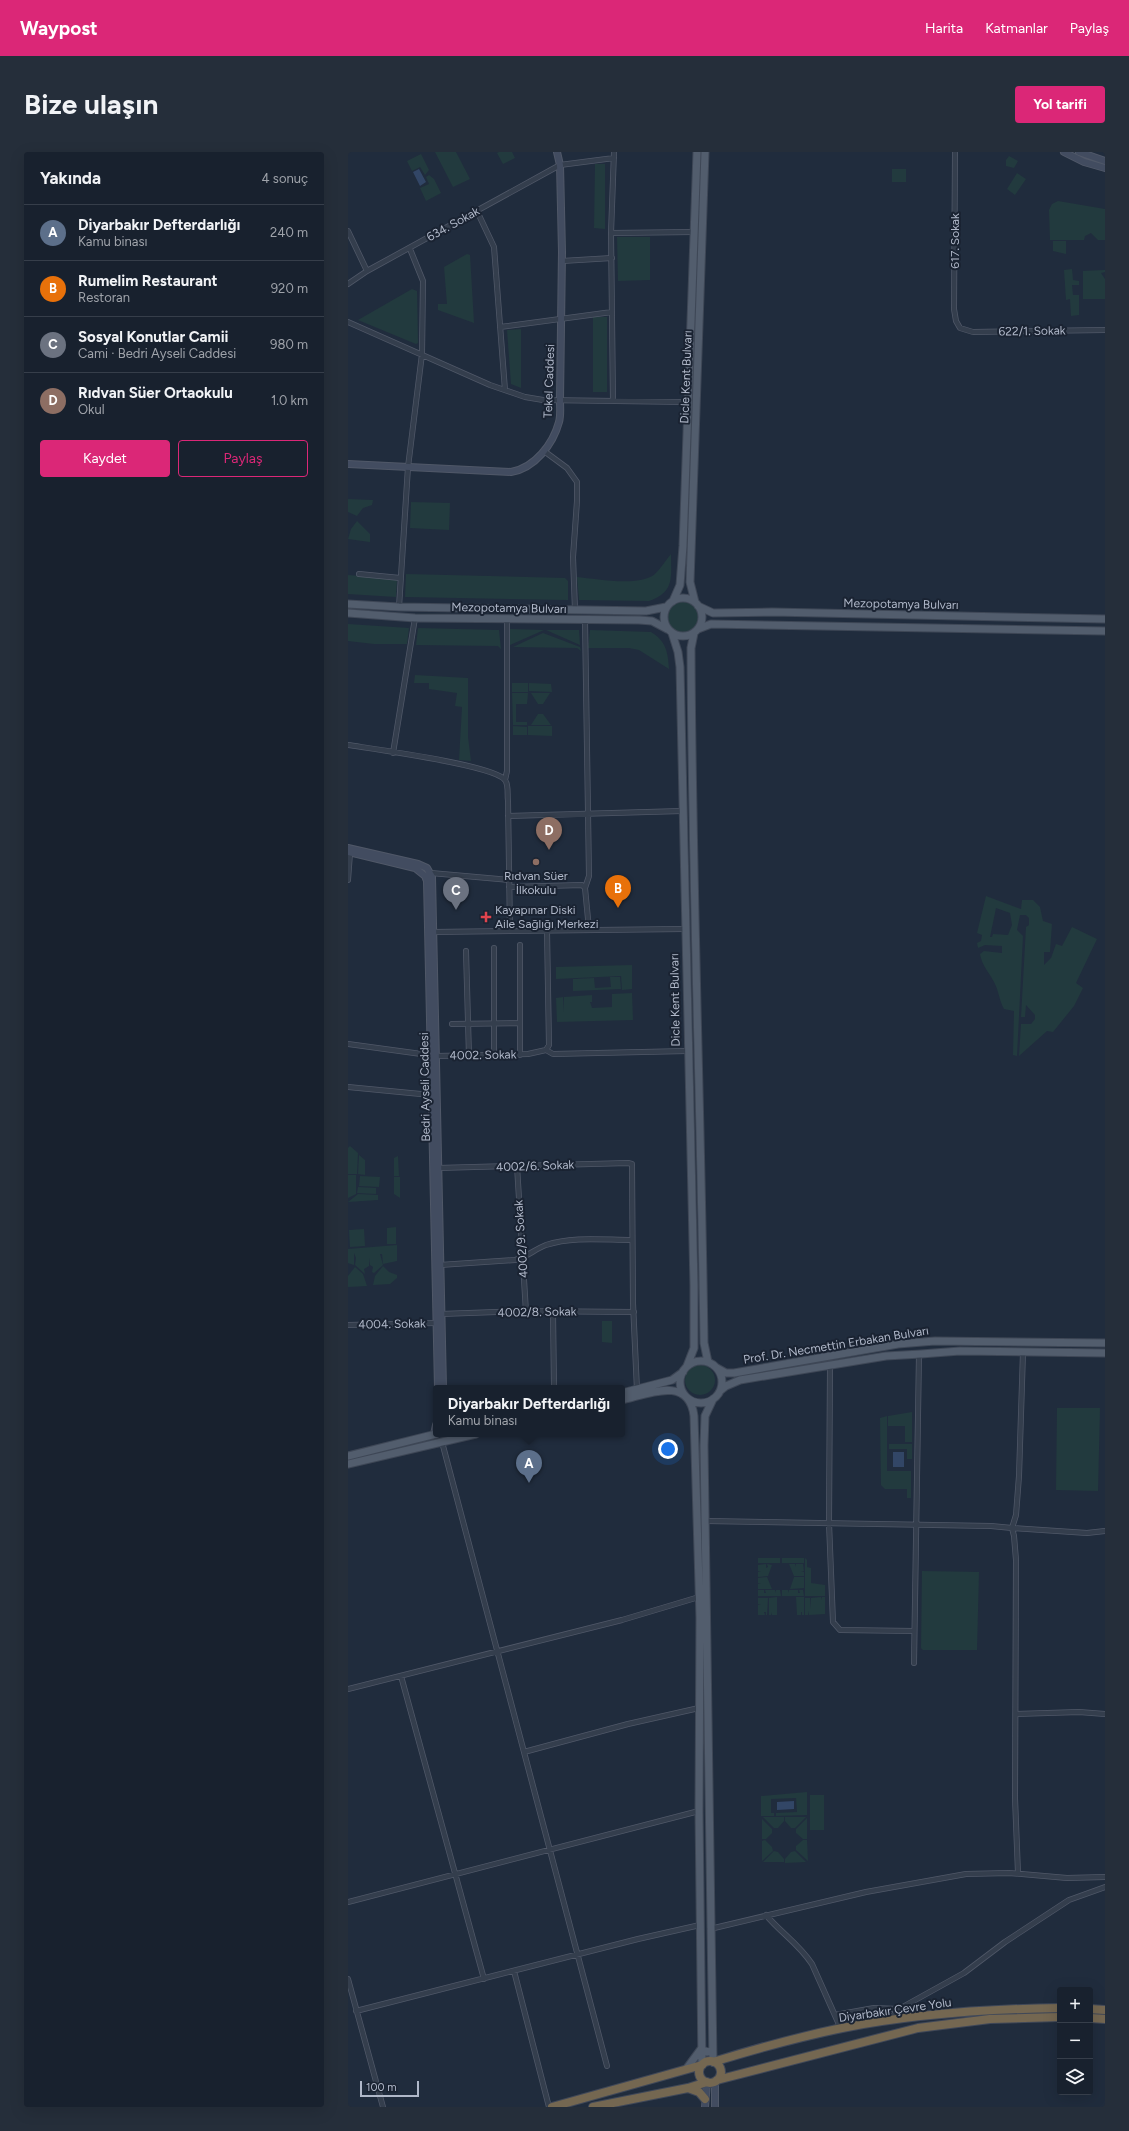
<!DOCTYPE html>
<html lang="tr">
<head>
<meta charset="utf-8">
<style>
  :root { --surface:#18212e; --page:#252e3a; --text:#f1f3f6; --muted:#9fa3aa; --line:#363e4a; --accent:#db2777 }
  body { margin:0; font-family:Figtree,sans-serif; background:var(--page); color:var(--text) }
  .controls { position:absolute; right:12px; bottom:12px; display:grid; overflow:hidden; border-radius:4px; box-shadow:0 4px 16px #0002 }
  .controls button { width:36px; height:36px; display:grid; place-items:center; padding:0; border:0; border-bottom:1px solid var(--line); background:var(--surface); color:var(--text); font:20px sans-serif }
  .scale { position:absolute; left:12px; bottom:10px; width:59px; box-sizing:border-box; padding-left:4px; border:2px solid #b0b8c9; border-top:0; font-size:11px; line-height:14px; white-space:nowrap; color:#b0b8c9; -webkit-text-stroke:3px #1a2332; paint-order:stroke }
  .you { position:absolute; left:320px; top:1297px; width:14px; height:14px; margin:-10px; border:3px solid #fff; border-radius:50%; background:#1a73e8; box-shadow:0 0 0 6px #1a73e833 }
  .badge { display:grid; place-items:center; width:26px; height:26px; border-radius:50%; background:var(--accent); color:#fff; font-size:13px; font-weight:700 }
  .pin { position:absolute; translate:-50% -33px; filter:drop-shadow(0 1px 2px #0008) }
  .pin::after { content:''; position:absolute; top:21px; width:14px; height:12px; background:inherit; clip-path:polygon(0 0,100% 0,50% 100%) }
  .popup { position:absolute; left:85px; top:1233px; width:192px; height:52px; box-sizing:border-box; display:grid; place-content:center; border-radius:4px; background:var(--surface); filter:drop-shadow(0 1px 3px #0005); font-size:13px; white-space:nowrap; color:var(--muted) }
  .popup b { font-size:15px; color:var(--text) }
  .popup::after { content:''; position:absolute; left:50%; top:100%; margin-left:-8px; border:8px solid transparent; border-top-color:var(--surface) }
  .list { margin:0; padding:0; list-style:none }
  h2 { display:flex; justify-content:space-between; align-items:center; height:52px; margin:0; padding:0 16px; font-size:17px }
  h2 small { font-size:13px; font-weight:400; color:var(--muted) }
  .list li { display:grid; grid-template-columns:26px 1fr auto; gap:12px; align-items:center; box-sizing:border-box; height:56px; padding:0 16px; border-top:1px solid var(--line) }
  .list b { display:block; font-size:15px; white-space:nowrap }
  .list p { margin:0; font-size:13px; white-space:nowrap; color:var(--muted) }
  .list em { font-size:13px; font-style:normal; color:var(--muted) }
  .actions { display:flex; gap:8px; padding:12px 16px }
  .actions a { flex:1; padding:9px 0; border:1px solid var(--accent); border-radius:4px; text-align:center; font-size:14px; color:var(--accent) }
  .actions .main { background:var(--accent); color:#fff }
  .icon { flex:none; width:22px; height:22px; fill:none; stroke:currentColor; stroke-width:2; stroke-linecap:round; stroke-linejoin:round }
  .map { position:relative; flex:none; width:757px; height:1955px; overflow:hidden; border-radius:4px }
  header { display:flex; align-items:center; gap:24px; box-sizing:border-box; height:56px; padding:0 20px; background:var(--accent); color:#fff }
  header strong { font-size:19px }
  nav { display:flex; gap:22px; margin-inline-start:auto; font-size:14px }
  .intro { display:flex; align-items:center; justify-content:space-between; box-sizing:border-box; height:96px; padding:0 24px }
  h1 { margin:0; font-size:28px }
  .button { padding:10px 18px; border-radius:4px; background:var(--accent); color:#fff; font-size:14px; font-weight:700 }
  main { display:flex; gap:24px; padding:0 24px }
  aside { flex:1; background:var(--surface); border-radius:4px; box-shadow:0 4px 16px #0002 }
  .map>svg:first-child { display:block }
  .green { fill:#223a3e; fill-rule:evenodd }
  .water { fill:#324666 }
  .lines { fill:none; stroke-linecap:round; stroke-linejoin:round }
  .street-casing { stroke:#505868; stroke-width:6 }
  .secondary-casing { stroke:#505868; stroke-width:8 }
  .primary-casing { stroke:#3e4756; stroke-width:9 }
  .highway-casing { stroke:#404858; stroke-width:10 }
  .street { stroke:#343e4d; stroke-width:4.5 }
  .secondary { stroke:#424c60; stroke-width:6 }
  .primary { stroke:#525d6d; stroke-width:7 }
  .highway { stroke:#746751; stroke-width:8 }
  .education-dot { fill:#8d6e63; stroke:#1a2332; stroke-width:1.5 }
  .health-dot { fill:#e0444e; stroke:#1a2332; stroke-width:1.5 }
  .labels { text-anchor:middle; stroke-width:4; stroke-linejoin:round; paint-order:stroke }
  .street-label { font-size:12px; fill:#b0b8c9; stroke:#1a2332 }
  .poi-label { font-size:12px; fill:#b0b8c9; stroke:#1a2332 }
</style>
</head>
<body>
<header>
<strong>Waypost</strong>
<nav><a>Harita</a><a>Katmanlar</a><a>Paylaş</a></nav>
</header>
<div class="intro"><h1>Bize ulaşın</h1><a class="button">Yol tarifi</a></div>
<main>
<aside>
<h2>Yakında<small>4 sonuç</small></h2>
<ul class="list">
<li><span class="badge" style="background:#5c6f8a">A</span><div><b>Diyarbakır Defterdarlığı</b><p>Kamu binası</p></div><em>240 m</em></li>
<li><span class="badge" style="background:#e8710a">B</span><div><b>Rumelim Restaurant</b><p>Restoran</p></div><em>920 m</em></li>
<li><span class="badge" style="background:#6b7280">C</span><div><b>Sosyal Konutlar Camii</b><p>Cami · Bedri Ayseli Caddesi</p></div><em>980 m</em></li>
<li><span class="badge" style="background:#8d6e63">D</span><div><b>Rıdvan Süer Ortaokulu</b><p>Okul</p></div><em>1.0 km</em></li>
</ul>
<div class="actions"><a class="main">Kaydet</a><a>Paylaş</a></div>
</aside>
<div class="map">
<svg width="757" height="1955" viewBox="0 0 757 1955">
  <rect width="100%" height="100%" fill="#202c3d"/>
  <path class="green" d="M87,0H108L122,27L105,35Z
    M151,0H164L167,6L155,12L149,1Z
    M73,2L81,18L77,23L72,15L64,19L59,9Z
    M661,4L670,9L666,16L658,14V8Z
    M247,12H257V77L246,76Z
    M544,17H558V30H544Z
    M669,21L678,27L667,43L659,37Z
    M81,23L86,27L93,41L78,49L72,36L81,32L78,25Z
    M710,49L757,57V88H750L743,81L737,84L736,88H702L701,58L704,52Z
    M269,85H302V128L270,129Z
    M705,89H718V102L705,99Z
    M119,102L122,103L126,171L90,158V152H99L96,115Z
    M724,117L725,128L731,129V133H724L725,143H731V163L723,164L722,147L718,148L716,118Z
    M757,118V120L753,121L757,127V147H735V119Z
    M64,137L69,139L70,191L68,192L10,168Z
    M245,165H259V240H245Z
    M173,177V236L163,232L159,178Z
    M0,347L25,348L24,353L15,356L9,364L0,360Z
    M63,350L102,351L101,378L62,376Z
    M9,369L22,382V390L0,387L3,377Z
    M323,402C323,425 327,440 301,449L231,448L229,425C249,427 291,435 307,422C313,416 318,408 323,402Z
    M58,422L217,426L220,429V448L57,445Z
    M0,423L49,427L48,445L0,442Z
    M319 465a16 16 0 1 1 32 0a16 16 0 1 1-32 0Z
    M0,472L61,476L59,492H26L0,489Z
    M70,476L151,478L153,497L150,494L68,493Z
    M162,477L196,478L162,493Z
    M198,478H231L232,493Z
    M242,478L303,480C318,489 320,500 321,517L291,498L281,496H240Z
    M195,481L232,495L233,499L229,496L165,495Z
    M67,523L120,526V585L123,609L111,608L114,555L107,554L109,541L81,537V531H66Z
    M164,531H180V540H164Z
    M181,531L203,532L204,540L181,539Z
    M164,541H180L179,552H168V570H179V573H165Z
    M183,541H202L195,552H190Z
    M190,562H195L203,573H183Z
    M165,574L179,575V583H165Z
    M180,574H204V584L180,583Z
    M638,744L673,757L674,748H685L692,755L695,769L704,772L702,800H696V813L703,806L708,792L714,794L724,775L749,787L728,831L735,836L726,854L705,880L699,879L671,904L673,872H683L687,867V863L678,853L677,865H673L678,775L681,773V766L678,763H672L669,778L675,784L669,904L665,903L666,859L656,857C651,848 651,839 646,830C641,820 634,814 632,802L636,799L654,801V794L637,793L630,796L629,791L633,789L634,783L629,781ZM648,756L662,761L664,773L660,783L645,782L644,785H642Z
    M284,813V837L274,838L273,824L208,827V815Z
    M262,825H272L273,837L225,839V827L246,826L247,836L263,835Z
    M284,841L285,868L209,870L208,846L215,845L216,860V845L244,843V850H242L244,856L264,855V842Z
    M2,994L10,1001L9,1022H0V996Z
    M11,1003L17,1008V1023L10,1022Z
    M50,1004L51,1024H46V1006Z
    M0,1023H8V1042L0,1046Z
    M12,1024L32,1025L31,1035L11,1034Z
    M46,1025H52V1046L46,1042Z
    M10,1035L28,1036V1042L9,1041Z
    M10,1042L30,1043V1048L0,1050Z
    M48,1075V1092H39V1076Z
    M16,1077L17,1094L2,1095L1,1078Z
    M49,1093V1109L35,1112L34,1102H32L35,1113L26,1121L24,1120L25,1115L22,1113L21,1106V1114L16,1117L17,1122L7,1113L8,1106L6,1101V1113L0,1111V1097Z
    M35,1114L41,1120L49,1123V1126L42,1132L25,1133L27,1124Z
    M7,1115L15,1122L19,1134L0,1135V1124Z
    M254,1169H264V1191L254,1190Z
    M337 1228a15 15 0 1 1 30 0a15 15 0 1 1-30 0Z
    M709,1256H752L750,1339L708,1338Z
    M564,1260V1290H557V1274H540V1264Z
    M539,1264V1319H563V1346H559V1337H537L533,1333L532,1266Z
    M541,1292H564V1307H559V1297H541Z
    M410,1406H432V1411H410Z
    M434,1406H456V1411H434Z
    M457,1406L459,1408V1415L463,1416V1431L477,1433V1444H457Z
    M418,1412V1416L420,1415L419,1412L424,1413L420,1424L410,1425V1420L413,1419H410V1413Z
    M441,1412H447V1415L448,1412H455L456,1419L453,1420H456V1424H446Z
    M574,1419L631,1420L629,1498H575L573,1496Z
    M419,1425L424,1437H410V1432L413,1431H410V1426Z
    M446,1425H456V1436L442,1437Z
    M410,1438H416V1441H418L417,1438H427V1441L428,1438H432L433,1444H410Z
    M434,1438H440V1441L441,1438H450V1441H452L451,1438H455L456,1444H434Z
    M429,1445V1463H424V1460L423,1463H421V1446Z
    M448,1445H456V1463H454V1460H453V1463H449Z
    M473,1445V1448L474,1445H477V1462L461,1463V1459L460,1463H457V1446H462L463,1457V1446Z
    M410,1446H420L419,1463H418V1460H416L417,1463H410V1453L413,1452H410Z
    M459,1640V1663L428,1664V1661L449,1660L448,1646L423,1647V1661H426V1664H413V1644Z
    M462,1643H476V1678H462Z
    M415,1665H436V1669L430,1676H426Z
    M437,1665H458L447,1676H443L437,1669Z
    M459,1666V1687H455L448,1681V1677Z
    M414,1667L424,1677V1681L418,1687H414Z
    M417,1688L424,1695L425,1699L414,1709V1689Z
    M455,1688H459L460,1709L448,1698V1694Z
    M426,1699L430,1700L436,1707V1710H415Z
    M447,1699L458,1710L437,1711V1707L443,1700Z"/>
  <path class="water" d="M71,17L78,30L72,34L65,20Z
    M545,1300H556V1315H545Z
    M446,1649V1657L429,1658V1650Z"/>
  <g class="lines">
    <g class="street-casing">
      <path id="street" d="M607,0L606,157L608,169L612,176L625,180L757,178
        M129,59L146,95L157,238
        M0,79L19,119
        M263,81L346,80
        M214,109L264,106
        M0,132L19,119L212,13L266,6
        M0,170L142,233L177,245L195,248L340,250
        M152,175L264,160
        M265,249L263,81L266,0
        M196,299L219,316L229,330V349L225,405L227,458
        M11,422L52,426
        M51,455L60,315L74,202L75,129L62,97
        M0,593C25,597 146,613 157,628C161,633 159,643 160,649L162,779
        M45,601L67,466
        M157,628L159,619V467
        M160,664L334,659
        M83,721L162,728
        M0,728L2,701
        M161,735L234,733L237,736L241,777
        M237,736L241,724L237,468
        M85,780L337,777
        M172,793V903
        M118,799L121,904
        M104,872L172,871
        M0,892L88,904L180,902L198,898
        M198,898L205,902L339,899
        M198,898L201,893L199,779
        M146,903V796
        M0,935L83,943
        M169,1014L178,1160
        M90,1016L280,1011L284,1012L285,1151L289,1238
        M92,1113L167,1108C179,1105 187,1097 198,1093C225,1084 256,1088 284,1088
        M205,1160L206,1236
        M93,1162L173,1159L286,1160
        M0,1173L88,1171
        M675,1200L671,1324L668,1363L664,1376L739,1381L757,1379
        M482,1214L481,1371L485,1470L492,1478L566,1479
        M94,1290L259,1914
        M358,1369L643,1374L664,1376L666,1384L668,1408L667,1646L670,1721
        M566,1511L571,1202
        M53,1524L136,1827
        M0,1537L274,1468L351,1445
        M668,1562L731,1560L757,1562
        M176,1600L280,1572L351,1556
        M0,1750L351,1659
        M418,1763C433,1781 450,1791 464,1812L493,1877
        M362,1777L518,1740L618,1722L661,1721L719,1726L757,1725
        M166,1819L201,1955
        M0,1827L35,1955
        M8,1859L290,1787L352,1773
        M487,1863L526,1856L551,1857
        M542,1867L551,1857L616,1821L657,1790L721,1748L757,1735"/>
    </g>
    <g class="secondary-casing">
      <path id="secondary" d="M716,0L736,10L757,16
        M731,0L757,9
        M0,312L163,320C187,316 205,292 211,270C213,263 212,255 212,248L214,100L212,13L209,0
        M0,696L70,712L79,716L84,725L95,1236
        M0,700L67,716L77,724L79,729L90,1236
        M86,1282L88,1273
        M357,1955L359,1930
        M367,1955V1929"/>
    </g>
    <g class="primary-casing">
      <path id="primary" d="M316 465a19 19 0 1 1 38 0a19 19 0 1 1-38 0Z
        M325,449L332,433L335,394L349,0
        M347,450L342,430L357,0
        M0,452L51,455L298,459L318,455
        M350,454L365,461L424,460L757,467
        M0,461L67,466L291,468L304,469L319,477
        M350,477L363,472L757,479
        M324,481L330,500L332,515L346,1134V1196L339,1214
        M346,481L343,496C344,728 353,959 356,1191L360,1210
        M332 1230a21 21 0 1 1 42 0a21 21 0 1 1-42 0Z
        M369,1216L378,1221H386L550,1192L587,1189L757,1191
        M373,1238L378,1234L392,1228L538,1204L573,1202L612,1199L757,1201
        M274,1241L324,1228L335,1220
        M274,1248C300,1242 341,1223 346,1264L352,1466L351,1659L354,1913
        M0,1304L88,1282
        M0,1312L128,1282
        M365,1910L356,1293L357,1264L365,1247
        M339,1916L353,1897L359,1900L364,1899"/>
    </g>
    <g class="highway-casing">
      <path id="highway" d="M742,1857L757,1858
        M742,1866L757,1867
        M351 1920a11 11 0 1 1 22 0a11 11 0 1 1-22 0Z
        M365,1910C407,1897 451,1885 494,1876C565,1862 640,1857 712,1856
        M369,1928L570,1876L642,1867L712,1865
        M340,1936L351,1940L357,1947
        M204,1955L354,1913
        M245,1955L340,1936L359,1930"/>
    </g>
    <use href="#street" class="street"/>
    <use href="#secondary" class="secondary"/>
    <use href="#primary" class="primary"/>
    <use href="#highway" class="highway"/>
  </g>
  <circle class="education-dot" cx="188" cy="710" r="4"/>
  <path class="health-dot" d="M136 759h4v4h4v4h-4v4h-4v-4h-4v-4h4z"/>
  <g class="labels">
    <g class="street-label">
      <text transform="translate(105 72) rotate(-29)" y="4">634. Sokak</text>
      <text transform="translate(607 89) rotate(-90)" y="4">617. Sokak</text>
      <text transform="translate(684 179) rotate(-1)" y="4">622/1. Sokak</text>
      <text transform="translate(338 225) rotate(-88)" y="4">Dicle Kent Bulvarı</text>
      <text transform="translate(201 229) rotate(-88)" y="4">Tekel Caddesi</text>
      <text transform="translate(553 452) rotate(1)" y="4">Mezopotamya Bulvarı</text>
      <text transform="translate(161 456) rotate(1)" y="4">Mezopotamya Bulvarı</text>
      <text transform="translate(327 848) rotate(-91)" y="4">Dicle Kent Bulvarı</text>
      <text transform="translate(135 903) rotate(-1)" y="4">4002. Sokak</text>
      <text transform="translate(77 935) rotate(-91)" y="4">Bedri Ayseli Caddesi</text>
      <text transform="translate(187 1014) rotate(-2)" y="4">4002/6. Sokak</text>
      <text transform="translate(173 1087) rotate(-94)" y="4">4002/9. Sokak</text>
      <text transform="translate(189 1160) rotate(-1)" y="4">4002/8. Sokak</text>
      <text transform="translate(44 1172) rotate(-1)" y="4">4004. Sokak</text>
      <text transform="translate(488 1193) rotate(-9)" y="4">Prof. Dr. Necmettin Erbakan Bulvarı</text>
      <text transform="translate(547 1858) rotate(-8)" y="4">Diyarbakır Çevre Yolu</text>
    </g>
    <g class="poi-label">
      <text x="188" y="728">Rıdvan Süer<tspan x="188" dy="14">İlkokulu</tspan></text>
      <text x="147" y="762" text-anchor="start">Kayapınar Diski<tspan x="147" dy="14">Aile Sağlığı Merkezi</tspan></text>
    </g>
  </g>
</svg>
<div class="controls">
<button>+</button>
<button>−</button>
<button><svg class="icon" aria-label="layers" viewBox="0 0 24 24"><path d="M12 4l9 5-9 5-9-5zM3 14l9 5 9-5"/></svg></button>
</div>
<div class="scale">100 m</div>
<div class="you"></div>
<div class="pin badge" style="left:181px;top:1331px;background:#5c6f8a">A</div>
<div class="popup"><b>Diyarbakır Defterdarlığı</b>Kamu binası</div>
<div class="pin badge" style="left:270px;top:756px;background:#e8710a">B</div>
<div class="pin badge" style="left:108px;top:758px;background:#6b7280">C</div>
<div class="pin badge" style="left:201px;top:698px;background:#8d6e63">D</div>
</div>
</main>
</body>
</html>
